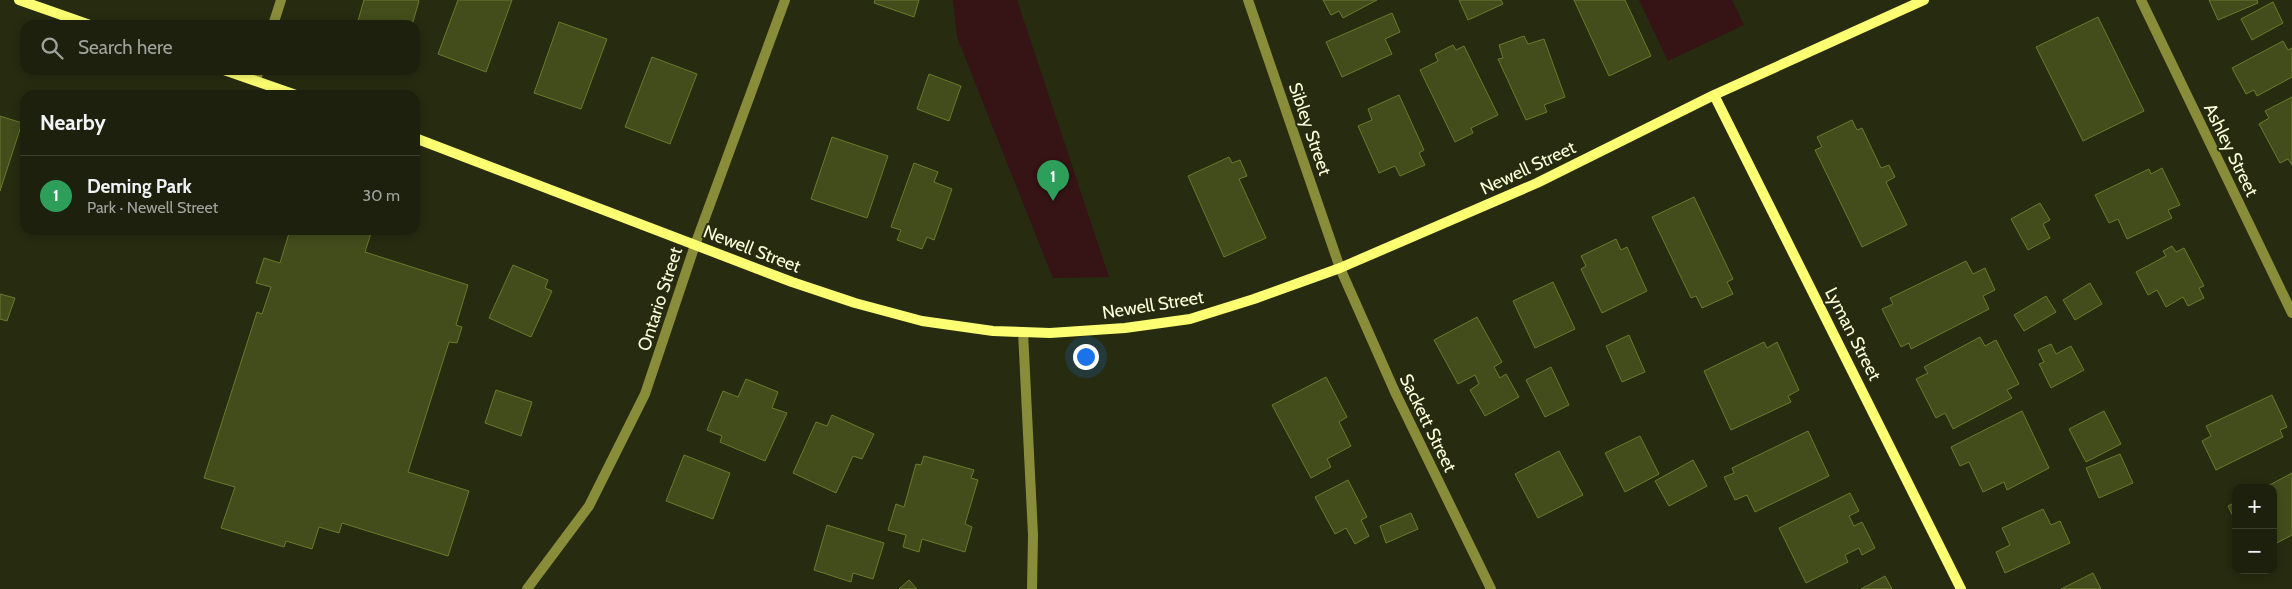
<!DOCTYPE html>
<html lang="en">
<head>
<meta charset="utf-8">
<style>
  :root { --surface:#1d200c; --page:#252815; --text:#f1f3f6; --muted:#a0a39d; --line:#3b3e2d; --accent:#b45309 }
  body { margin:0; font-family:Cabin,sans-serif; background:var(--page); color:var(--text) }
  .controls { position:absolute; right:15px; bottom:15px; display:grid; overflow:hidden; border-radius:10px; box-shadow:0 2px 8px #0003 }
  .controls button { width:45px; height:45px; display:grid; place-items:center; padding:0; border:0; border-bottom:1px solid var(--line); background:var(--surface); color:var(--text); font:25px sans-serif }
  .you { position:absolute; left:1085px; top:356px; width:18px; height:18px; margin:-12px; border:4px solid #fff; border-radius:50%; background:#1a73e8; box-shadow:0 0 0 8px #1a73e833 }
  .badge { display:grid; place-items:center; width:32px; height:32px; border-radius:50%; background:var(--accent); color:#fff; font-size:16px; font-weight:700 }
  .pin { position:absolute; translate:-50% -41px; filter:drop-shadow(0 1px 2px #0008) }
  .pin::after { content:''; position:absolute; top:26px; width:18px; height:15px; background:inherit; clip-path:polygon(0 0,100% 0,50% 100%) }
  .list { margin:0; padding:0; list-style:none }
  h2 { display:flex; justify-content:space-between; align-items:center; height:65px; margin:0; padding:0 20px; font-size:21px }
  h2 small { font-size:16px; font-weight:400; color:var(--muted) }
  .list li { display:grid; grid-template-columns:32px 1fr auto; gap:15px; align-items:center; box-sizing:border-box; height:80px; padding:0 20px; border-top:1px solid var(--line) }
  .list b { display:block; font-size:19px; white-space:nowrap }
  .list p { margin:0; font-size:16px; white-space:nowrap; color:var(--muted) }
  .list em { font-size:16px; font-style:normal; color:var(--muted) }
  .icon { flex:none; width:28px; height:28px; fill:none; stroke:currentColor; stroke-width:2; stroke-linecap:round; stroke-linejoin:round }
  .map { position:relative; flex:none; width:2292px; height:589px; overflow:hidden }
  .search { position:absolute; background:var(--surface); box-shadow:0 2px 8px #0003; left:20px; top:20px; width:400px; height:55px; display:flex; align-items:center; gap:12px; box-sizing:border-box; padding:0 18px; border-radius:15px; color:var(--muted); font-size:19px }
  .panel { position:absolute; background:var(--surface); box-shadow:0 2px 8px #0003; left:20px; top:90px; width:400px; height:145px; border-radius:15px }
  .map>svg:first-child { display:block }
  .green { fill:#361314 }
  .building { fill:#434d1b; stroke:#6b7a2c }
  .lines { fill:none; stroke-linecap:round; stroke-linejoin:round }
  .lane { stroke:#898c39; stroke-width:10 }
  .street { stroke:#898c39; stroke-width:10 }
  .secondary { stroke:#fcff71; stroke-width:10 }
  .labels { text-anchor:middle; stroke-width:4; stroke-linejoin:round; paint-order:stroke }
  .street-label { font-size:18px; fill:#fbffda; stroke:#272b10 }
</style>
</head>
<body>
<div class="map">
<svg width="2292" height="589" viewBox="0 0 2292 589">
  <rect width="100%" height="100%" fill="#272b10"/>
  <path class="green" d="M953,0H1017L1109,277L1053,278L957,37Z
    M1639,0H1732L1744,25L1668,61Z"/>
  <path class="building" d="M364,0H418L419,1L412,25H361L357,24Z
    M458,0H512L486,72L438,54Z
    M875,0H919L914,17L874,3Z
    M1323,0H1377L1343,18L1339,11L1331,15Z
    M1459,0H1501L1503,4L1468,20Z
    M1574,0H1625L1651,56L1609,76Z
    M2209,0H2257L2258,3L2218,20Z
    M2273,2L2283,23L2252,40L2241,19Z
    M1392,13L1400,32L1385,39L1392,54L1342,77L1326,42Z
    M2098,17L2144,111L2083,141L2036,47Z
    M559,22L607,39L581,109L534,93Z
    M1524,36L1528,44L1544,39L1565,97L1544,105L1547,112L1526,120L1498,59L1503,58L1499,45Z
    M2283,41L2288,50L2292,48V77L2257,96L2254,90L2246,94L2232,68Z
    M1453,45L1456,50L1464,46L1498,115L1471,128L1473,133L1455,142L1420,70L1438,61L1435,54Z
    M652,57L697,74L670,144L625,127Z
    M929,74L961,86L949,121L917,109Z
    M1399,95L1424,150L1419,153L1425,165L1400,176L1395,166L1379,173L1358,126L1372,120L1368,109Z
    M2292,97V165L2288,159L2280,163L2259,124L2269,118L2265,111Z
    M0,116L22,123L0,191Z
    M1852,120L1857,130L1862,128L1881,168L1889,165L1895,177L1886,182L1907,225L1862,247L1815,150L1822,147L1817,137Z
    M832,137L888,156L867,218L811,199Z
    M1229,157L1232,163L1240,160L1247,176L1239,179L1266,238L1224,257L1188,176Z
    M914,163L938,172L934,182L952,189L934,240L927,237L922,249L897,240L901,230L891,227Z
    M2162,168L2180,205L2168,210L2172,218L2127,239L2118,219L2109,223L2095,195L2149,169L2151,174Z
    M1694,197L1733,279L1727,282L1733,294L1702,308L1696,296L1691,298L1652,217Z
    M2040,203L2050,220L2043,224L2050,238L2028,250L2011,219Z
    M290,230H307L317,233L318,230H372L365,252L468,285L456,325L462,327L457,343L449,342L408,472L469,491L448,556L342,523L339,533L319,527L312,549L286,541L284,547L221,528L235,487L204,478L257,312L262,314L271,287L256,283L264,258L280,263Z
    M1616,239L1621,250L1627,247L1647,291L1602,313L1581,269L1586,266L1581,256Z
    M2172,246L2176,252L2184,248L2204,286L2199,288L2204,298L2188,306L2183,297L2166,307L2157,290L2148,295L2136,272L2166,256L2163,251Z
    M1966,261L1973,274L1985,268L1995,290L1983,296L1989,309L1911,349L1909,343L1901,347L1882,309L1893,304L1890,298Z
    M513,265L548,280L545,288L552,291L531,337L489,318Z
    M1553,282L1575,329L1535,348L1513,301Z
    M2090,283L2102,304L2075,320L2063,300Z
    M0,294L15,298L7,321L0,319Z
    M2046,296L2056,312L2024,331L2014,315Z
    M1477,317L1502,362L1494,367L1500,378L1506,374L1519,397L1485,416L1470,390L1479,384L1475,375L1458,384L1434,340Z
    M1629,335L1645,372L1622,382L1606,346Z
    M1980,337L1985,346L1996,340L2019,384L2007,390L2012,398L1953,429L1945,413L1936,418L1916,379L1928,373L1924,367Z
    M1764,342L1767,348L1777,342L1799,390L1788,396L1791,402L1731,430L1704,371Z
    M2051,344L2056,354L2071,346L2084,370L2051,388L2039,364L2044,362L2038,350Z
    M1551,367L1569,405L1545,417L1526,380Z
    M1326,377L1347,417L1339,422L1351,446L1327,459L1331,467L1311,478L1272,405Z
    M746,379L778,392L772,408L787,413L765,461L720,442L722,436L707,430L723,391L738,397Z
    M496,390L532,402L521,436L485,423Z
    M2272,395L2287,427L2280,430L2283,437L2216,470L2202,441L2211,436L2206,426Z
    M2022,411L2049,468L2007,490L2004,482L1983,492L1969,462L1960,466L1951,447Z
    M2104,411L2121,444L2086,462L2069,429Z
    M832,415L874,434L862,459L853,456L836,493L793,473L816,422L827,426Z
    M1808,431L1829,476L1755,512L1747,495L1735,500L1724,477L1734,473L1732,468Z
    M1640,436L1659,474L1625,492L1605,453Z
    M1559,451L1583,495L1538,518L1515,474Z
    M2120,454L2133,483L2099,498L2086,468Z
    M684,455L730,473L713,519L666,501Z
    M924,456L974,470L971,478L978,480L965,524L972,527L965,552L922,539L919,552L903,547L906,535L888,530L896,504L904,507L916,464L921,465Z
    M1693,460L1707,486L1669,506L1655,481Z
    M2292,473V535L2273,545V488H2264Z
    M1348,480L1367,517L1361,520L1369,536L1355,544L1346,528L1335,534L1315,497Z
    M1850,493L1859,511L1849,516L1854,526L1862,522L1875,548L1862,555L1859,548L1845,555L1848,562L1806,583L1779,528Z
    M2236,502V520H2235L2228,506Z
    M2043,509L2051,525L2060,521L2070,543L2005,573L1996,552L2010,545L2002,528Z
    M1411,513L1418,529L1386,543L1380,526Z
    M827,525L884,543L873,579L853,573L851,582L814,570Z
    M2093,573L2101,589H2061Z
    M1885,576L1892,589H1861Z
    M909,580L917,589H899Z"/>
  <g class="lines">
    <path class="lane" d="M1023,332L1033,535L1032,589
      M527,589L589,506L645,394L695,245"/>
    <path class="street" d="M1248,0L1340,268L1395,392L1491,589
      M2141,0L2292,313
      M273,25L281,0
      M256,80L259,70
      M695,245L785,0"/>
    <path class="secondary" d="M19,0L90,25
      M224,70L296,95
      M1714,95L1961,589
      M415,138L792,282L855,303L922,321L993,331L1050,333L1125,328L1190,319L1254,299L1340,268L1537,183L1714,95L1924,0"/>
  </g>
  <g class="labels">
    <g class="street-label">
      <text transform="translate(1310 129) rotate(71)" y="6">Sibley Street</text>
      <text transform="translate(2231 150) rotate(64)" y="6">Ashley Street</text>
      <text transform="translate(1528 168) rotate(-25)" y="6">Newell Street</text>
      <text transform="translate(752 249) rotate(21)" y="6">Newell Street</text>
      <text transform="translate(660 299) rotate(-72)" y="6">Ontario Street</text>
      <text transform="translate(1153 305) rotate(-9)" y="6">Newell Street</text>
      <text transform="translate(1853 334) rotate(63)" y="6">Lyman Street</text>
      <text transform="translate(1428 423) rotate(64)" y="6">Sackett Street</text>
    </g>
  </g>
</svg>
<div class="controls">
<button>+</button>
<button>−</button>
</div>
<div class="you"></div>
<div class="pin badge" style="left:1053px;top:201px;background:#2e9e5b">1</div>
<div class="search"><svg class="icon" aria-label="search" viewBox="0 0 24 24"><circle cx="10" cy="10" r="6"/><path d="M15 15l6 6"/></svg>Search here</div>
<section class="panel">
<h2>Nearby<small></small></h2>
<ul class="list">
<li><span class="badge" style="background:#2e9e5b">1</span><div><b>Deming Park</b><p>Park · Newell Street</p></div><em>30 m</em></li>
</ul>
</section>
</div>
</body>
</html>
